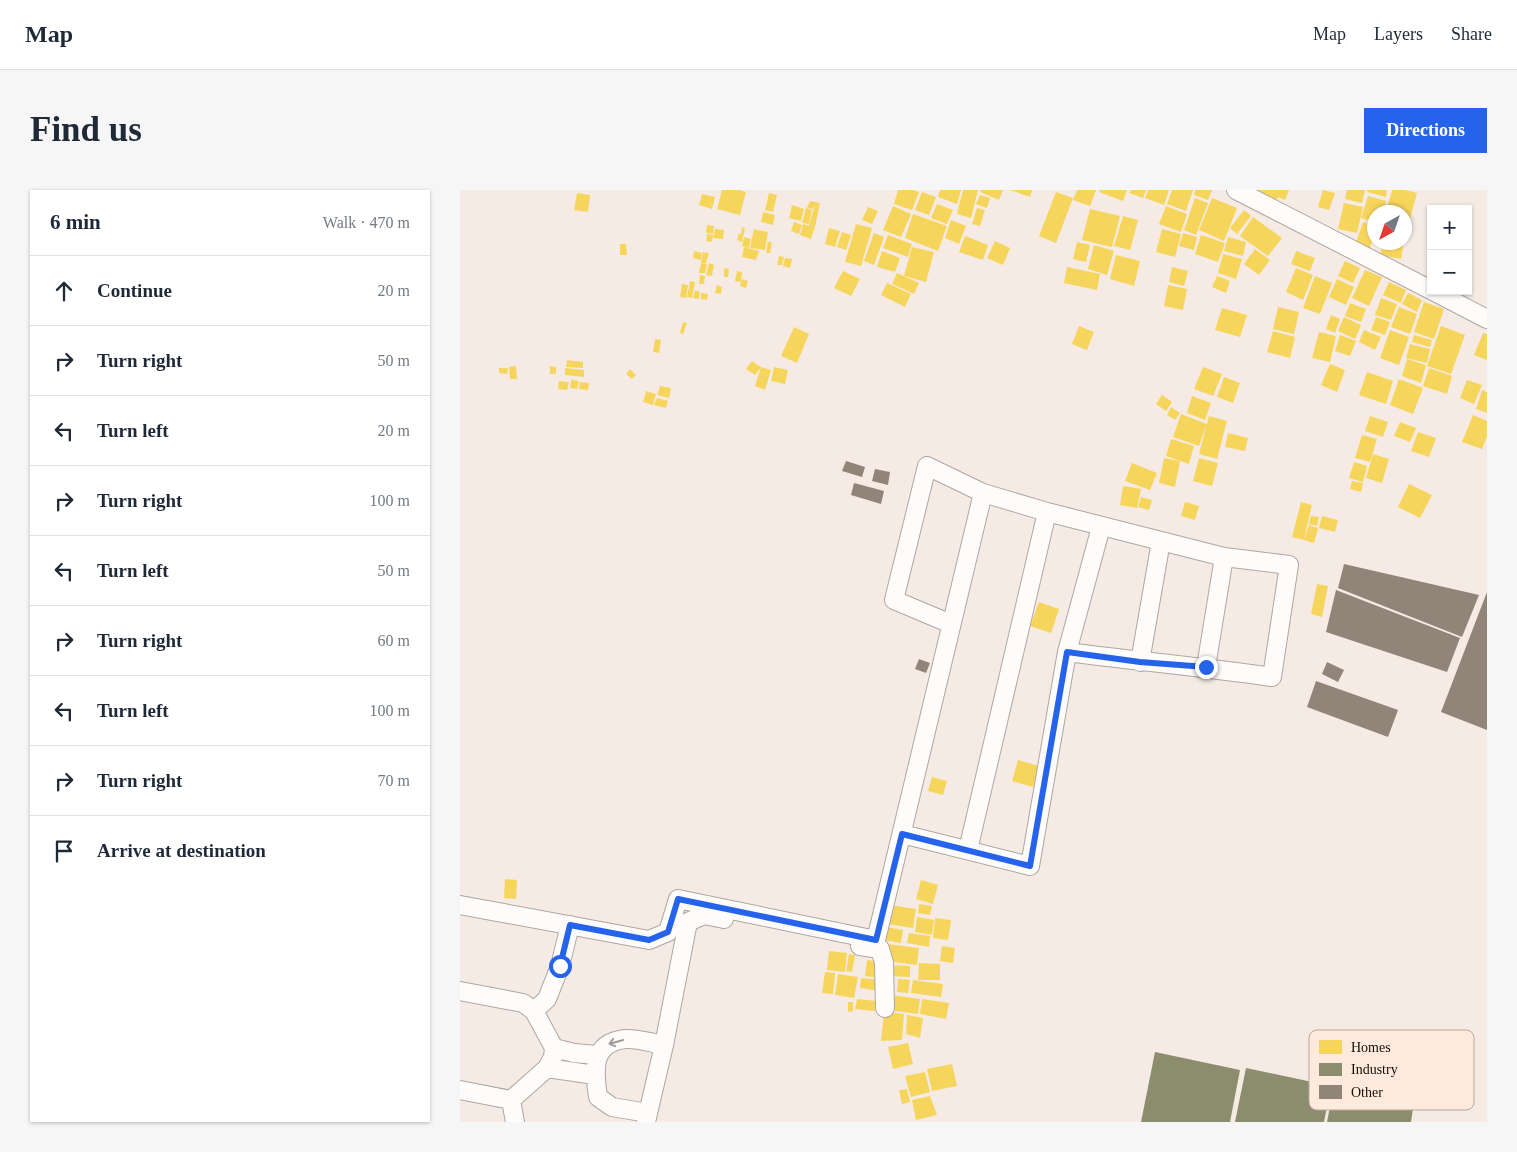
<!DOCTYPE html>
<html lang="en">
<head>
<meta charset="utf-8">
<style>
  :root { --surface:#fff; --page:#f6f6f7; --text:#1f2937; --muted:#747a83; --line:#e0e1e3; --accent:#2563eb }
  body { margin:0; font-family:Georgia,serif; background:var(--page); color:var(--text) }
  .controls { position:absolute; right:15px; top:15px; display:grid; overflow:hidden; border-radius:0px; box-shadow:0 1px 4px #0004 }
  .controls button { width:45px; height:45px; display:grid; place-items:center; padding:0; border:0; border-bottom:1px solid var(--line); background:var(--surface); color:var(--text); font:25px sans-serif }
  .compass { position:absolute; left:907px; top:15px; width:45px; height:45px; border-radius:50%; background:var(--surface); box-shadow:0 1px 4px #0004; rotate:220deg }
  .stop { position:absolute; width:15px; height:15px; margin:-11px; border:4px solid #2563eb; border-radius:50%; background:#fff }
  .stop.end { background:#2563eb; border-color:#fff; box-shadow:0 1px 5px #0008 }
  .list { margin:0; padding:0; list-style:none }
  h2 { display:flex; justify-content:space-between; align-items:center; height:65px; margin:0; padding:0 20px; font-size:21px }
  h2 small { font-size:16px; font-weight:400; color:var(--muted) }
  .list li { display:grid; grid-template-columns:32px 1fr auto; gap:15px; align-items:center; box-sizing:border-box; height:70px; padding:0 20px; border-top:1px solid var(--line) }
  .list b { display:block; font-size:19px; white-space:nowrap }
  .list em { font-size:16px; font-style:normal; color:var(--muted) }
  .icon { flex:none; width:28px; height:28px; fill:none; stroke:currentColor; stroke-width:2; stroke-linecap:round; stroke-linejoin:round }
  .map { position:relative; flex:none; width:1027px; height:932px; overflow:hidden; border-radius:0px }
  header { display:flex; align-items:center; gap:30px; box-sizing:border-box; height:70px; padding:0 25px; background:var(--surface); border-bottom:1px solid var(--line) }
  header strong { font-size:24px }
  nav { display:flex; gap:28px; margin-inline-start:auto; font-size:18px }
  .intro { display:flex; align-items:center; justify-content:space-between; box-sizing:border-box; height:120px; padding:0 30px }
  h1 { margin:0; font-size:35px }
  .button { padding:12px 22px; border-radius:0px; background:var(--accent); color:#fff; font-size:18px; font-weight:700 }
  main { display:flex; gap:30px; padding:0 30px }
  aside { flex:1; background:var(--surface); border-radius:0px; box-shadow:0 1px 4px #0004 }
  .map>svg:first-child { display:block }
  .homes { fill:#f6d55c }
  .industry { fill:#8c8c6e }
  .building { fill:#918478 }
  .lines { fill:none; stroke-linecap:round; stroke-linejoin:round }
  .minor-casing { stroke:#aea6a0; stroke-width:20 }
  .minor { stroke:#fefcfb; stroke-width:18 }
  .oneway { stroke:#a09c9a }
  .route { stroke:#2563eb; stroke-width:6 }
  .key { fill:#fdeadc; stroke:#b7a89c; stroke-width:1 }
  .key-label { font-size:14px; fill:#130d08 }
</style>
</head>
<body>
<header>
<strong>Map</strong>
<nav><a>Map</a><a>Layers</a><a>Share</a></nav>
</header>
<div class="intro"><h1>Find us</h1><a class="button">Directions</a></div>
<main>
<aside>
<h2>6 min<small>Walk · 470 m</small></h2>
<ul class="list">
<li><svg class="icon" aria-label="ahead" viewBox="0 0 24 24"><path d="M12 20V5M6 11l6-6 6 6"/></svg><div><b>Continue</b></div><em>20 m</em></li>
<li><svg class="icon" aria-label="right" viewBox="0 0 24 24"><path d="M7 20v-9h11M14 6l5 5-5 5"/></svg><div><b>Turn right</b></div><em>50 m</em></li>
<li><svg class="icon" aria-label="left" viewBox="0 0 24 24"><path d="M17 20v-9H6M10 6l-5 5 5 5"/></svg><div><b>Turn left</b></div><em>20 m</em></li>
<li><svg class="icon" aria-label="right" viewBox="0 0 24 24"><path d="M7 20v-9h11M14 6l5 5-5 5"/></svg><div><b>Turn right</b></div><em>100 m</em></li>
<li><svg class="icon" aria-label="left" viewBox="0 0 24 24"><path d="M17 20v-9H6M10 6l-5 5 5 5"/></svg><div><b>Turn left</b></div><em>50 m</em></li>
<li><svg class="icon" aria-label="right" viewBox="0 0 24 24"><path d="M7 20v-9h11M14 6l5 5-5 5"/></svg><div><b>Turn right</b></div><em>60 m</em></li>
<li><svg class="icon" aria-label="left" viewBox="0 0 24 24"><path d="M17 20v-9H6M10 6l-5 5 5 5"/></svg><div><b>Turn left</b></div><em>100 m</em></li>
<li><svg class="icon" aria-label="right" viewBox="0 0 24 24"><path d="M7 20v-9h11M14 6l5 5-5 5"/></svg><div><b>Turn right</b></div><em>70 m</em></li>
<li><svg class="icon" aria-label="arrive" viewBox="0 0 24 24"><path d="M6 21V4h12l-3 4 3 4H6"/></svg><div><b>Arrive at destination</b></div></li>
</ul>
</aside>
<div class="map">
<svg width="1027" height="932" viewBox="0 0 1027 932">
  <rect width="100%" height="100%" fill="#f5ebe4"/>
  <path class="homes" d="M262,0H280L286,2L280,25L257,19Z
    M438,0H454L459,2L452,20L434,14Z
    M480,0H501L497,14L478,7Z
    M503,0H518L511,28L497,24Z
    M521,0H543L539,10L520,2Z
    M550,0H572L570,7Z
    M617,0H636L630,16L613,10Z
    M640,0H667L663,11L639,2Z
    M671,0H686L683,8L669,3Z
    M688,0H709L704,15L685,8Z
    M712,0H733L726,21L707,14Z
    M735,0H752L748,10L734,5Z
    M798,0H829L825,10L818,7L814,16L795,7Z
    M863,0L875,3L869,20L858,17Z
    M887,0H905L902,13L885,9Z
    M908,0H927L926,7L907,2Z
    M932,0H945L957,3L947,40L944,39V22H926Z
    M462,2L476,7L469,25L455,20Z
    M596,2L613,8L596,53L579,46Z
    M117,3L130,5L128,22L114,20Z
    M309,3L317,5L313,22L305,20Z
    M242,4L255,7L252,19L239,15Z
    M520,5L530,8L527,18L516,14Z
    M908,6L926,11L923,22H914V32L901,28Z
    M735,8L748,13L736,45L724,40Z
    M752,8L777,18L764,51L739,40Z
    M350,11L360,13L355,37L349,35L355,15L353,19L347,18Z
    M884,13L903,17L897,43L878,39Z
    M477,14L493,20L487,34L471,28Z
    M332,15L344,19L341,31L329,28Z
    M433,16L451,24L441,47L423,40Z
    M706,16L727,24L721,42L699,34Z
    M408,17L418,21L412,34L402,30Z
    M346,18L352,20L349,34L342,33Z
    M517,18L525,20L520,36L512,34Z
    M630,19L660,26L652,57L622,50Z
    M784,20L791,26L777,44L770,38Z
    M303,22L315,25L313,35L301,32Z
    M453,24L487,36L478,61L445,48Z
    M663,26L678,30L670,60L654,56Z
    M793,27L822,48L808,66L780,46Z
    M491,30L506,36L499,54L485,48Z
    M334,32L342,35L339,44L331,41Z
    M903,32L914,35V45L909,62L894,58Z
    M343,34L355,37L351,49L340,45Z
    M396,34L412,38L401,76L385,72Z
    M247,35L254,36L253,44L246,43Z
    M282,37L285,38L282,52L277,50L279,43L281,44Z
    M369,38L380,41L375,57L365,54Z
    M255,39L264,40L263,49L253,48Z
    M294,39L308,42L305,60L290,58Z
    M702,39L721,44L715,67L696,62Z
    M382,42L391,45L386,60L377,57Z
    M414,43L424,47L414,75L404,71Z
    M723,43L737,47L734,60L719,56Z
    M247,44L253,45L252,52L246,51Z
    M428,45L452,54L448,67L423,58Z
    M741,45L765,53L758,72L735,64Z
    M505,46L528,55L523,70L499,62Z
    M284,47L291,49L289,58L282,56Z
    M768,47L786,52L783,66L764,61Z
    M535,51L550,58L543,75L527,68Z
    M308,52H312L310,63H306Z
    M617,52L630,55L626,72L613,69Z
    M923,52H944L941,69L920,65Z
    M160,54H166L167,65H160Z
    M634,55L654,61L647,85L628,79Z
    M284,57L299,61L296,70L282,67Z
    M452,57L474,62L466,92L444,86Z
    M795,59L810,70L799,85L784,74Z
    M234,61L242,63L241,70L233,68Z
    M422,61L440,68L435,82L417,77Z
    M836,61L855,68L850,81L831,74Z
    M243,62L249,63L246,73H241Z
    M763,64L782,69L776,89L758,83Z
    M656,65L680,71L674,96L650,89Z
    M319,66L324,67L322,75H317Z
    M325,68L332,69L330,78L323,76Z
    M885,71L900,78L893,93L878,86Z
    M241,73L247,74L245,83H239Z
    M249,73L254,75L252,86L246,85Z
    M607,77L640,84L637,100L604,93Z
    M712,77L728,81L724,96L709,92Z
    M264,78L269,79L268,87H264Z
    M836,78L853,85L843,110L826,102Z
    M905,80L922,87L909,116L892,108Z
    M277,81L282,82L281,92L275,91Z
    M383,81L400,89L391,106L374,98Z
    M437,83L459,93L454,104L432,94Z
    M240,85L245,86L244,94H239Z
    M757,86L770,91L766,103L752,97Z
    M855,86L872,93L860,124L843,118Z
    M282,89L288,91L286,98L280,96Z
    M877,89L894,97L886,115L869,107Z
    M230,91L235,92L232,108L227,107Z
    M929,92L946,100L941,113L923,105Z
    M427,93L451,104L445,117L421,105Z
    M222,94L228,95L226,108L220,107Z
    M257,95L262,97L261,104L255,103Z
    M708,95L727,99L723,120L704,116Z
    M235,100L240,102L239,109L233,108Z
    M241,103L248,104L247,110L241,109Z
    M948,103L962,110L957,122L942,114Z
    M921,108L937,114L931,130L915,125Z
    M964,112L984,119L974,149L954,142Z
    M890,113L906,119L901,132L885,126Z
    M818,117L839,122L834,144L813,139Z
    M939,117L957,124L950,144L931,137Z
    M762,118L787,125L780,147L755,140Z
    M871,125L880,129L875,143L866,139Z
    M884,127L901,135L895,149L878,141Z
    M916,127L930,132L925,145L911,140Z
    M223,132L227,133L223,144L220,143Z
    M619,136L634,142L627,160L612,154Z
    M981,136L1005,145L991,184L967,176Z
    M334,137L349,144L337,173L321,166Z
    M904,140L921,147L915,160L899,152Z
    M930,140L949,147L939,175L920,168Z
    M813,141L835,147L830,168L807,162Z
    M859,142L876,146L870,172L852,168Z
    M1023,143L1027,144V170L1014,165Z
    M880,145L896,151L890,166L875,161Z
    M954,145L972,150L970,157L952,152Z
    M195,149L201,150L199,163L193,162Z
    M950,154L970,159L967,173L946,168Z
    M947,169L966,175L961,193L942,186Z
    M107,170L123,172V178L106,177Z
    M292,171L301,177L295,185L286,179Z
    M870,174L885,180L877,202L861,195Z
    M56,176L57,189H50L49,177Z
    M90,176L96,177V184H90Z
    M301,177L311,180L305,200L295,196Z
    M314,177L328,180L325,194L311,191Z
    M743,177L762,184L753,206L734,199Z
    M39,178H48L47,184L39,183Z
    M105,178L124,180V187L105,185Z
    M969,178L992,186L987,204L963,196Z
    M170,179L176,185L172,189L166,184Z
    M907,182L933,191L926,214L899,205Z
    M764,187L780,193L773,213L757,207Z
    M939,189L963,198L953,224L930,215Z
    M111,190L119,191L117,199L110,198Z
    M1007,190L1022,195L1014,214L1000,208Z
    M99,191L109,192L107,200L98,199Z
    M120,192L129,193L128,200L119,199Z
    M200,196L211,198L209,208L197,205Z
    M1022,200L1027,202V223L1016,219Z
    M186,201L196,204L193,215L183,212Z
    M702,205L712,212L706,221L696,214Z
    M732,206L751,213L745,230L727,223Z
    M197,208L208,211L206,218L194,215Z
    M711,217L720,223L715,230L707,225Z
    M721,224L747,234L739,256L713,247Z
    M1013,225L1027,231V246L1022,259L1002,252Z
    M749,226L767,231L757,269L739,264Z
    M910,226L928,232L923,247L905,241Z
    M940,232L956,238L950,252L934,246Z
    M958,242L976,248L969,267L951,261Z
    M768,243L788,248L785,261L765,257Z
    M902,245L917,249L910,272L895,268Z
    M711,249L734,256L729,274L706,266Z
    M913,264L929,269L922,293L906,288Z
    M704,268L720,271L715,297L699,293Z
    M739,268L758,273L752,296L733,291Z
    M894,272L907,276L903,292L889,288Z
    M672,273L697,283L690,300L665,291Z
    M892,291L903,293L901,302L890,299Z
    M949,294L972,305L960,328L938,317Z
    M663,296L681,299L677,318L660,315Z
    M681,307L692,310L689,320L678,317Z
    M725,312L739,316L735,330L721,326Z
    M841,312L852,315L844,350L832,347Z
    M851,326L859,327L857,336L849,334Z
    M862,326L878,330L875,342L859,338Z
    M849,335L858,338L854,353L844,350Z
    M857,394L868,396L862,427L851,424Z
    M579,412L599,419L591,443L570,436Z
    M558,570L579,576L573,597L552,591Z
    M472,587L487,591L483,605L468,601Z
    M45,689L57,690L56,709L44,708Z
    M461,690L478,695L473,714L456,709Z
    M459,714L472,716L470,725L458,723Z
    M430,715L456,719L453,738L427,734Z
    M457,727L474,730L472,745L455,742Z
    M475,728L491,730L488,750L473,748Z
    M426,737L443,740L441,753L424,750Z
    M449,743L470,746L469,757L447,753Z
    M427,754L459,758L457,775L425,771Z
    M482,756L495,758L493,773L480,771Z
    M369,761L387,763L385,782L367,780Z
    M389,764L395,765L392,782L386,781Z
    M407,770L421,772L419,788L405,786Z
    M459,773L480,774V790H458Z
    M427,775L450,776V787L427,786Z
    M365,782L375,783L373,804L362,803Z
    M378,784L398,787L394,808L375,805Z
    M401,788L422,790L420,801L400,798Z
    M438,789L450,790L448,803L437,802Z
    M453,790L483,794L481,807L451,803Z
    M431,805L460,809L458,824L428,820Z
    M397,809L417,811L415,821L395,819Z
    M462,809L489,813L486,829L460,824Z
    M388,812H393V821L388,822Z
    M424,822L444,824L442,850L421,851Z
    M447,825L463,828L460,848L446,844Z
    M448,853L453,874L433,879L428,857Z
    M492,874L497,896L472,901L467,879Z
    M465,882L470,902L451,907L445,886Z
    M447,899L450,912L442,914L439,900Z
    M470,906L477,925L456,930L452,910Z"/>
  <path class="industry" d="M695,862L780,880L770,932H681Z
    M786,878L871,896L864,932H775Z
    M874,896L954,911L951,932H867Z"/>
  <path class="building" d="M386,271L405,277L402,287L382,281Z
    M415,279L430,282L428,295L412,291Z
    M394,293L424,301L421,314L391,305Z
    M884,374L1019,405L1002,447L878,398Z
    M876,400L1000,448L987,482L866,442Z
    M1027,402V540L981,522Z
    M459,469L470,473L466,483L455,479Z
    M867,472L884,480L878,492L862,484Z
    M856,491L938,520L928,547L847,517Z"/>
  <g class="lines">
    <g class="minor-casing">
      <path id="minor" d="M776,0L971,100
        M973,101L1027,129
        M491,434L434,410L467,276L523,303L587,322L764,367L829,375L812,487C744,477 676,471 607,462
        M680,472L701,351
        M746,477L764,367
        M442,644L570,676L607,462L641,337
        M508,660L587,322
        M0,715L189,750L208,742L218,709L416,750L523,303
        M400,756L420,759L424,773L425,818
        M0,801L63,813L74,821L94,858L93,867L87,878L51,910L0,900
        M74,821L87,809L100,776L110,735
        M94,858L114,863L137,865
        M87,878L135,885
        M51,910L55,932
        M188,923L152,917L138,907C134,880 131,853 165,849C177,848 192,853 204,855
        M186,932L204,855L228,732L244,725L264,729"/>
    </g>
    <use href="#minor" class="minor"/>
  </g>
  <defs><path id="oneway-shaft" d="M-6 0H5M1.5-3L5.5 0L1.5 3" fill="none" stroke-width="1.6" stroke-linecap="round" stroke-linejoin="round" transform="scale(1.25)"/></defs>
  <use class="oneway" href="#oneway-shaft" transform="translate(156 852) rotate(164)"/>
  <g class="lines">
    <path class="route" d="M100,776L110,735L189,750L208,742L218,709L416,750L442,644L570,676L607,462L680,472L746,477"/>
  </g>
  <rect x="849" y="840" width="165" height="80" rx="8" class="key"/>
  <rect x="859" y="850" width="23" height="14" fill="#f6d55c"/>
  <rect x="859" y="873" width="23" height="13" fill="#8c8c6e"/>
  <rect x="859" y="895" width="23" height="14" fill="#918478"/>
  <g class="key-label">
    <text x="891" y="862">Homes</text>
    <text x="891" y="884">Industry</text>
    <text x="891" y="907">Other</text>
  </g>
</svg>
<div class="controls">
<button>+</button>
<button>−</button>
</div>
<svg class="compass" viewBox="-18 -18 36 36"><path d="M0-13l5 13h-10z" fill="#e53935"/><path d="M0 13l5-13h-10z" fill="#747a83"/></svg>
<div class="stop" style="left:100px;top:776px"></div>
<div class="stop end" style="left:746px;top:477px"></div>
</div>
</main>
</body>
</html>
